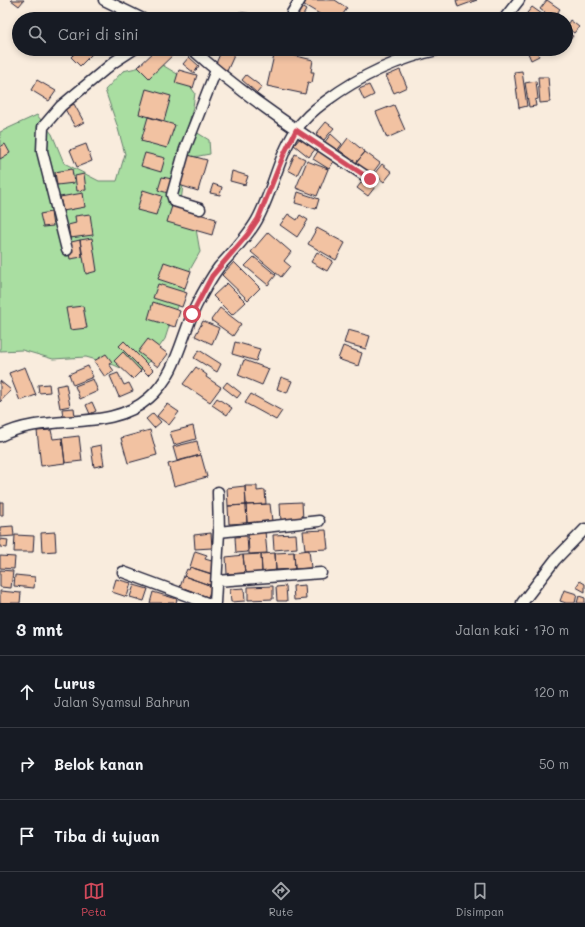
<!DOCTYPE html>
<html lang="id">
<head>
<meta charset="utf-8">
<style>
  :root { --surface:#171b24; --page:#242831; --text:#f1f3f6; --muted:#9ea1a6; --line:#363941; --accent:#d1495b }
  body { margin:0; font-family:Mali,sans-serif; background:var(--page); color:var(--text) }
  .stop { position:absolute; width:12px; height:12px; margin:-9px; border:3px solid #d1495b; border-radius:50%; background:#fff }
  .stop.end { background:#d1495b; border-color:#fff; box-shadow:0 1px 4px #0008 }
  .list { margin:0; padding:0; list-style:none }
  h2 { display:flex; justify-content:space-between; align-items:center; height:52px; margin:0; padding:0 16px; font-size:17px }
  h2 small { font-size:13px; font-weight:400; color:var(--muted) }
  .list li { display:grid; grid-template-columns:26px 1fr auto; gap:12px; align-items:center; box-sizing:border-box; height:72px; padding:0 16px; border-top:1px solid var(--line) }
  .list b { display:block; font-size:15px; white-space:nowrap }
  .list p { margin:0; font-size:13px; white-space:nowrap; color:var(--muted) }
  .list em { font-size:13px; font-style:normal; color:var(--muted) }
  .icon { flex:none; width:22px; height:22px; fill:none; stroke:currentColor; stroke-width:2; stroke-linecap:round; stroke-linejoin:round }
  .map { position:relative; flex:none; width:585px; height:603px; overflow:hidden }
  .search { position:absolute; background:var(--surface); box-shadow:0 2px 6px #0003; left:12px; right:12px; top:12px; height:44px; display:flex; align-items:center; gap:10px; box-sizing:border-box; padding:0 14px; border-radius:22px; color:var(--muted); font-size:15px }
  .sheet { height:268px; background:var(--surface) }
  nav { display:flex; justify-content:space-around; align-items:center; box-sizing:border-box; height:56px; border-top:1px solid var(--line); background:var(--surface); font-size:11px; color:var(--muted) }
  nav a { display:grid; justify-items:center; gap:2px }
  nav .on { color:var(--accent) }
  .map>svg:first-child { display:block }
  .green { fill:#a9dea1; stroke:#66806e }
  .building { fill:#f2c2a2; stroke:#22223b }
  .lines { fill:none; stroke-linecap:round; stroke-linejoin:round }
  .street-casing { stroke:#22223b; stroke-width:13 }
  .street { stroke:#fbf7ec; stroke-width:10 }
  .route { stroke:#d1495b; stroke-width:5 }
</style>
</head>
<body>
<div class="map">
<svg width="585" height="603" viewBox="0 0 585 603">
  <rect width="100%" height="100%" fill="#f9ecdd"/>
  <filter id="ink" filterUnits="userSpaceOnUse"><feTurbulence type="fractalNoise" baseFrequency=".025" numOctaves="2"/><feDisplacementMap in="SourceGraphic" scale="8" xChannelSelector="R" yChannelSelector="G"/><feConvolveMatrix kernelMatrix="1 2 1 2 8 2 1 2 1" color-interpolation-filters="sRGB"/></filter>
  <g filter="url(#ink)">
    <path class="green" d="M159,63L184,78L195,93L193,107L188,127L209,140L210,154L182,159L183,185L181,202L195,223L200,252L187,275L184,292L172,317L165,339L150,360L136,375L114,365L86,357L53,359L22,350L0,351V132L37,115L52,134L64,163L99,181H117L125,154L117,125L105,90L123,71Z"/>
    <path class="building" d="M11,0H24L19,6Z
      M303,0H335L347,8L340,19H328L301,3Z
      M456,0H477L458,7Z
      M547,0L560,9L553,19L540,9Z
      M298,5L306,10L301,19H291L290,18Z
      M532,7L549,19H525L523,18Z
      M239,12L267,16L266,19H238Z
      M175,13L182,19H171Z
      M570,20L579,27L574,33L566,27Z
      M566,31L573,36L566,45Z
      M79,49H95L96,50L80,66L71,57Z
      M157,49H173L176,52L149,78L138,67Z
      M222,49H237L227,71L215,66Z
      M536,50L539,56L531,60L528,53Z
      M275,51L313,60L311,72H314L312,83L308,82L305,94L267,86Z
      M189,57L199,66L194,73L183,64Z
      M179,70L197,75L193,88L175,83Z
      M400,70L407,87L394,93L386,76Z
      M522,71L527,106L519,108L514,72Z
      M246,75L262,87L257,93L242,80Z
      M538,77H548L550,102L540,103Z
      M37,80L56,91L49,101L31,90Z
      M536,81L538,99L535,100L536,106L529,107L525,83Z
      M369,85L374,95L364,100L359,89Z
      M146,89L171,96L164,121L139,114Z
      M74,104L84,122L75,127L65,109Z
      M394,105L405,130L387,138L376,112Z
      M148,117L175,125L167,148L141,141Z
      M326,122L334,128L324,140L316,134Z
      M331,134L342,144L336,152L324,143Z
      M302,136L316,148L309,157L294,145Z
      M348,138L365,152L356,163L339,150Z
      M5,144L10,153L0,159V147Z
      M86,144L92,161L77,167L70,150Z
      M320,148L336,158L329,169L313,159Z
      M365,152L380,163L371,175L356,163Z
      M145,153L165,158L161,172L141,166Z
      M295,154L305,159L297,175L288,170Z
      M188,155L207,160L198,191L179,185Z
      M307,161L328,169L317,196L296,188Z
      M382,164L392,172L384,182L374,174Z
      M72,169L74,183L57,185L55,172Z
      M232,171L248,176L245,185L230,181Z
      M84,174L86,190L77,191L75,176Z
      M162,177L172,179L168,193L158,190Z
      M364,179L375,187L368,196L357,188Z
      M213,184L222,187L220,195L210,193Z
      M143,190L162,196L156,215L137,210Z
      M298,192L319,199L316,209L295,203Z
      M83,193L85,207L63,211L60,197Z
      M172,206L216,219L212,235L167,222Z
      M51,212L53,226L43,227L40,214Z
      M90,214L93,235L70,238L68,225L76,223L75,216Z
      M288,214L297,220L300,215L308,220L297,237L280,225Z
      M317,228L345,243L336,260L308,244Z
      M268,232L291,252L284,261L290,266L281,277L251,252Z
      M92,238L97,271L86,274L80,240Z
      M80,240L82,257L70,259L67,243Z
      M317,252L333,261L327,271L311,262Z
      M254,257L276,275L268,285L245,266Z
      M164,262L191,271L185,288L158,279Z
      M234,262L260,288L248,300L222,275Z
      M227,283L246,302L232,315L213,296Z
      M158,284L187,293L182,307L153,298Z
      M153,302L180,311L175,327L148,319Z
      M83,306L87,328L70,330L66,308Z
      M220,308L241,324L233,336L211,320Z
      M203,321L219,328L212,344L195,336Z
      M348,330L370,336L366,349L344,343Z
      M148,339L168,354L158,367L138,352Z
      M124,341L153,370L148,375L119,346Z
      M235,342L260,349L256,361L232,354Z
      M343,346L362,353L358,366L338,359Z
      M199,350L221,364L217,372L194,358Z
      M123,352L141,371L133,379L114,361Z
      M106,354L112,362L109,364L114,371L105,377L94,361Z
      M244,360L269,369L262,385L238,375Z
      M88,366L93,377L73,385L69,374Z
      M25,367L36,395L20,401L9,373Z
      M196,367L207,375L206,377L221,387L210,402L183,384Z
      M118,373L124,385L129,383L133,391L119,397L110,376Z
      M281,377L292,381L287,393L277,389Z
      M93,379L98,391L80,399L75,386Z
      M0,381L11,390L0,402Z
      M227,382L241,393L237,398L223,387Z
      M49,384L50,392L39,393L38,385Z
      M66,384L70,406L60,408L56,386Z
      M251,394L282,411L276,420L245,403Z
      M217,398L232,408L227,415L212,405Z
      M92,402L96,411L90,414L86,405Z
      M167,404L179,412L169,425L157,416Z
      M74,408L75,416L63,418L62,409Z
      M153,413L161,422L154,428L146,419Z
      M193,426L196,439L174,445L170,432Z
      M51,430L53,439L62,438L65,463L41,466L37,431Z
      M150,430L157,455L128,463L121,438Z
      M79,436L82,461L65,463L62,438Z
      M197,441L200,455L177,461L173,447Z
      M101,445L104,465L94,467L91,447Z
      M201,455L207,477L174,486L168,464Z
      M245,486H257V491L265,490L266,504L246,505Z
      M245,486L246,505L228,506L227,488Z
      M0,502H3V515H0Z
      M302,502L303,520L281,522L280,503Z
      M270,504L272,521L247,523L246,505Z
      M246,505L247,523L229,524L228,506Z
      M13,526L14,536L0,537V527Z
      M326,530L328,549L305,550L303,531Z
      M265,531L267,553L249,554L248,532Z
      M55,532L56,551L42,552L41,533Z
      M211,533L212,548L195,549L194,535Z
      M296,534L297,548L274,550L273,535Z
      M15,535L34,536L33,552H14Z
      M247,536L248,552L236,553L235,537Z
      M0,539L8,540L7,548L0,547Z
      M309,550L311,568L295,569L294,552Z
      M195,551L207,555L205,559L215,562L211,574L190,567Z
      M294,552L295,569L276,570L275,553Z
      M275,553L276,570L262,572L261,554Z
      M261,554L262,572L245,573L243,555Z
      M243,555L245,573L227,574L226,557Z
      M0,556L15,557L14,569L0,568Z
      M190,567L216,575L212,586L184,576L187,569L189,570Z
      M0,570L13,571L11,588L0,587Z
      M15,575L35,577L34,588L14,586Z
      M184,576L212,586L208,597L180,587Z
      M116,579L131,583L127,597L112,592Z
      M580,581L585,584V592L576,587Z
      M134,585L148,589L144,601L130,597Z
      M305,585L306,599L294,600L293,586Z
      M273,586V599L248,600V587Z
      M286,586L287,601H277L276,587Z
      M244,588L245,601L231,602L230,589Z
      M564,590L577,594L575,603H566L560,601Z
      M0,591L21,593L20,603H0Z
      M153,592L177,599L176,603H150Z
      M579,596L585,598V603H577Z"/>
    <g class="lines">
      <g class="street-casing">
        <path id="street" d="M104,0L143,19
          M292,13L300,0
          M504,19L519,0
          M192,49C246,98 309,138 370,179
          M200,209L174,201L172,195L185,149L216,70
          M67,250L42,151L43,127L61,106L114,62L134,49
          M0,436C48,411 108,434 149,398C177,374 181,337 196,306C203,292 210,279 219,267C232,252 247,238 257,220C273,191 278,157 296,130C304,118 315,109 326,101C361,75 399,58 441,49
          M219,532L319,521
          M123,572L207,603
          M217,581L321,573
          M215,603L219,532L218,492
          M522,603L555,560L585,529"/>
      </g>
      <use href="#street" class="street"/>
    </g>
  </g>
  <g class="lines" filter="url(#ink)">
    <path class="route" d="M192,314L212,276L248,234L258,219L284,154L296,130L370,179"/>
  </g>
</svg>
<div class="stop" style="left:192px;top:314px"></div>
<div class="stop end" style="left:370px;top:179px"></div>
<div class="search"><svg class="icon" aria-label="search" viewBox="0 0 24 24"><circle cx="10" cy="10" r="6"/><path d="M15 15l6 6"/></svg>Cari di sini</div>
</div>
<section class="sheet">
<h2>3 mnt<small>Jalan kaki · 170 m</small></h2>
<ul class="list">
<li><svg class="icon" aria-label="ahead" viewBox="0 0 24 24"><path d="M12 20V5M6 11l6-6 6 6"/></svg><div><b>Lurus</b><p>Jalan Syamsul Bahrun</p></div><em>120 m</em></li>
<li><svg class="icon" aria-label="right" viewBox="0 0 24 24"><path d="M7 20v-9h11M14 6l5 5-5 5"/></svg><div><b>Belok kanan</b></div><em>50 m</em></li>
<li><svg class="icon" aria-label="arrive" viewBox="0 0 24 24"><path d="M6 21V4h12l-3 4 3 4H6"/></svg><div><b>Tiba di tujuan</b></div></li>
</ul>
</section>
<nav>
<a class="on"><svg class="icon" aria-label="map" viewBox="0 0 24 24"><path d="M3 6l6-2 6 2 6-2v14l-6 2-6-2-6 2zM9 4v14M15 6v14"/></svg>Peta</a>
<a><svg class="icon" aria-label="directions" viewBox="0 0 24 24"><path d="M12 3l9 9-9 9-9-9zM9 14v-3h6M13 9l2 2-2 2"/></svg>Rute</a>
<a><svg class="icon" aria-label="saved" viewBox="0 0 24 24"><path d="M7 4h10v16l-5-4-5 4z"/></svg>Disimpan</a>
</nav>
</body>
</html>
